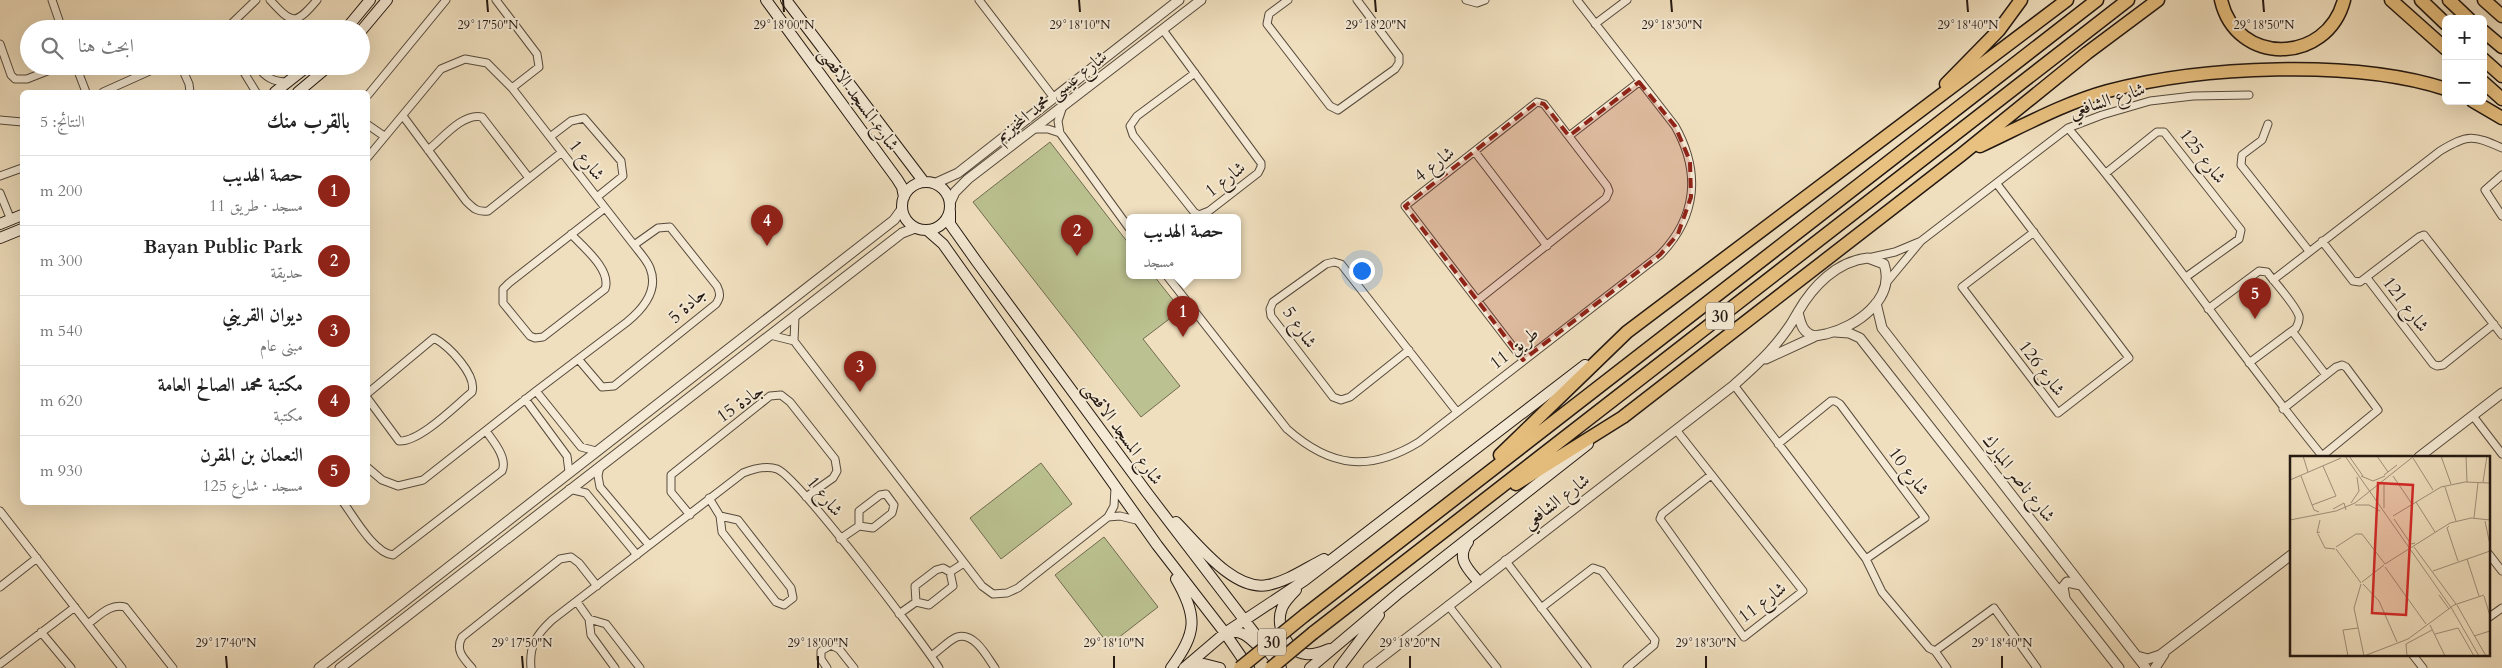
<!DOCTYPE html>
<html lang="ar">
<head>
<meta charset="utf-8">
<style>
  :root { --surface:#fff; --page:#f2f2f2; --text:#222; --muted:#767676; --line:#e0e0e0; --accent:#8f2418 }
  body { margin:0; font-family:Cardo,Amiri,serif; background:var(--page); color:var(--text); direction:rtl }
  .controls { position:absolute; right:15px; top:15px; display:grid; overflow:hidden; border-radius:8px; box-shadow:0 5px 20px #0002 }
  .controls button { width:45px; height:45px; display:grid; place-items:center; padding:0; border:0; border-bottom:1px solid var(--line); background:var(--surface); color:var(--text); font:25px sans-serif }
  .you { position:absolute; left:1361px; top:270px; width:18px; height:18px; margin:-12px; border:4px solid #fff; border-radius:50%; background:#1a73e8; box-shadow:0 0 0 8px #1a73e833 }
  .badge { display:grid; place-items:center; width:32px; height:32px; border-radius:50%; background:var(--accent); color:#fff; font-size:16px; font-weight:700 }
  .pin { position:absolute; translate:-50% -41px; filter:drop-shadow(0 1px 2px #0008) }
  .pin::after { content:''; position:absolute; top:26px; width:18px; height:15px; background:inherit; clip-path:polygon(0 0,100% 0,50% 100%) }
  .popup { position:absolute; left:1126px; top:214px; width:115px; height:65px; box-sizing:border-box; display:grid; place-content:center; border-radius:8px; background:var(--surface); filter:drop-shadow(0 1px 4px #0005); font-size:16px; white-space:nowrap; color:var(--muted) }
  .popup b { font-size:19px; color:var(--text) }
  .popup::after { content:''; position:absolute; left:50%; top:100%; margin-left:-10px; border:10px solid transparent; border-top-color:var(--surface) }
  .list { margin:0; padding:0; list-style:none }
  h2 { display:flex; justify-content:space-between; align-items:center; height:65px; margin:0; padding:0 20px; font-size:21px }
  h2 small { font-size:16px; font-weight:400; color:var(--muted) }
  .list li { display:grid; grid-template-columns:32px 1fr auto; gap:15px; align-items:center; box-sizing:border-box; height:70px; padding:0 20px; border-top:1px solid var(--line) }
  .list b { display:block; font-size:19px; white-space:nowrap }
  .list p { margin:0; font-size:16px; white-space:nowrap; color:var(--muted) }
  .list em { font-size:16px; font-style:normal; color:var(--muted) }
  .icon { flex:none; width:28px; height:28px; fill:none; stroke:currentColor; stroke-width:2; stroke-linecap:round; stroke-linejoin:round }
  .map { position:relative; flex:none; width:2502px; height:668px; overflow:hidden; direction:ltr }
  .search { position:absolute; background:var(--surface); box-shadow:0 5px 20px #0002; left:20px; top:20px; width:350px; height:55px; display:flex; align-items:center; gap:12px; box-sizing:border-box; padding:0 18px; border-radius:28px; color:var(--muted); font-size:19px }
  .panel { position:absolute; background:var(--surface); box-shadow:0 5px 20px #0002; left:20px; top:90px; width:350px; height:415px; border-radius:8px; direction:rtl }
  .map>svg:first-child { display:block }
  .green { fill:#bbc190; stroke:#6f6c50 }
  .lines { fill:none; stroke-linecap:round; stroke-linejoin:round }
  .minor-casing { stroke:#564a3c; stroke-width:9 }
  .tertiary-casing { stroke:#564a3c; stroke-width:11 }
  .secondary-casing { stroke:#231811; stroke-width:12 }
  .motorway-casing { stroke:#231811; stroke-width:15 }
  .minor { stroke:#f5ead5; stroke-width:7 }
  .tertiary { stroke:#f5ead5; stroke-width:9 }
  .secondary { stroke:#f5ead5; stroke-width:10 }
  .motorway { stroke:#e8c07f; stroke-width:12 }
  .motorway-bridge-casing { stroke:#231811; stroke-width:15; stroke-linecap:butt }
  .motorway-bridge { stroke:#e8c07f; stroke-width:12 }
  .marked { fill:#8f2418; fill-opacity:0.2; stroke:#8f2418; stroke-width:4; stroke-dasharray:10 6; stroke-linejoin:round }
  .ticks { fill:none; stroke:#231811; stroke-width:2 }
  .labels { text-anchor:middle; stroke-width:4; stroke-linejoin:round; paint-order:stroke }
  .shield { fill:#f5ead5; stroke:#62574c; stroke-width:1 }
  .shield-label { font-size:16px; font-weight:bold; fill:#231811 }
  .street-label { font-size:18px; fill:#231811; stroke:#f5ead5 }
  .inset-road { fill:none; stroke:#9e8f79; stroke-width:1 }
  .view { fill:#d62828; fill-opacity:0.15; stroke:#d62828; stroke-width:2.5 }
  .inset-edge { fill:none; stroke:#231811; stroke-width:2.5 }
  .ticks-label { font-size:12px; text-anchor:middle; fill:#231811; stroke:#f5ead5; stroke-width:4; stroke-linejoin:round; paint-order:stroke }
</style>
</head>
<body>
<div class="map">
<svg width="2502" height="668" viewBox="0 0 2502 668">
  <rect width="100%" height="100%" fill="#f0dfbe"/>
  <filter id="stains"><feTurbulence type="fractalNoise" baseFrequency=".004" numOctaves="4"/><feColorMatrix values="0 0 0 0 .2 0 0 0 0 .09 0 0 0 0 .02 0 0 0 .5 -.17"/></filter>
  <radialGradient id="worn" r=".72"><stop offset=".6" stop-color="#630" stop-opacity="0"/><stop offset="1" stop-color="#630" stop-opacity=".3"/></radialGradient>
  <path class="green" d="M1050,142L1129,244V276H1154L1181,310L1143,339L1180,386L1141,417L973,202Z
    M1041,463L1072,504L1001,559L970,518Z
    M1104,537L1158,607L1109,645L1055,575Z"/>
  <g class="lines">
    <g class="minor-casing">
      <path id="minor" d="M52,0L62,29
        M270,0C292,24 295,26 317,0
        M496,0L537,54L539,67L512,88
        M979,0L1054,98
        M1288,0L1269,14L1267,24L1330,106L1338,110L1395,69L1399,63V56L1357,0
        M1466,0L1477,3L1485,0
        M1595,24L1627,0
        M226,29L256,0
        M1163,30L1261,163V167L1258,173L1209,211L1199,215L1194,212L1133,135L1130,126L1137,116L1195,73
        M0,44L11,75L15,79H27L60,66
        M76,66L86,92
        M181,66L189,84L190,92
        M240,66L256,92
        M257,66C265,77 273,82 287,82
        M103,92L161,66
        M368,95L446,0
        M1062,109L1058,121L1060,133L1129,228
        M403,116L466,201C474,209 477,212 488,211L562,152
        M0,120L22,122
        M2268,124L2262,140L2242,155L2241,165L2309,251
        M368,125L384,136
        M2068,128C2158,234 2235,349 2323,457
        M1036,129H1048L1060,133
        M1569,136L1639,82
        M550,137L571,121L584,118L621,161L623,176L597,197
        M428,150C441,140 463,112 482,117L529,178
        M1475,152L1547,246
        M368,157L441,69L465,59L487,63L512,88L634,245C639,252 647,260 650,268C659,290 643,309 627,322L536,391L423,480L398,486L382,480L368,468
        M2106,173L2157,132H2164L2241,230L2239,239L2186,277
        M2502,175L2485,190L2502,216
        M0,176L22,168
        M1997,184L2129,358L2058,413L1962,287L2034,232
        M0,193L11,220
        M571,234C583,247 612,270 605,289L543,337L535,338L530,336L503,303V289L509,283L605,208
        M2322,241L2353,281L2360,282L2419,237L2424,235L2502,335
        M1868,258L1895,252L1919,242
        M1167,276L1287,429C1331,468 1370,472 1419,442L1660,255C1697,217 1701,172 1675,126L1577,0
        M2367,278L2433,364L2437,366L2443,365L2494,324
        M2273,280L2440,151C2468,134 2473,135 2502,148
        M1887,282L1921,241L2068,128L2102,115L2150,101L2193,96L2249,95
        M1478,300L1606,198L1609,191L1607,186L1544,104L1537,102L1405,206L1523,360
        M2208,309L2259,271L2267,272C2275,283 2295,304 2299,316C2300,321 2298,324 2296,328L2249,363
        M2292,331L2326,375
        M770,335L794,341L982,586L993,594L1007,593L1018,588L1108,517L1114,506L1115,488
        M794,341L795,316
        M1409,350L1350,397L1341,400L1333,397L1271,316L1270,309L1273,302L1326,264L1334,262L1341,264L1457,412
        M579,360L602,387L614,386L716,304C720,298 721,294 717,286L670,227L658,228L634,245
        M1734,385L1866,559L1882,592L1929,648L1935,651L1947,668
        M536,391L581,447L596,451
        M368,393L434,338C449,346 477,375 472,392C455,406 420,442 399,441L368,399
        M525,399L567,456L569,472
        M2283,409L2336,367L2342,365L2346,367L2378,410L2322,456
        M2473,416L2502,454
        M1677,431L1803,591L1744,637L1660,519L1662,514L1711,475
        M1778,444L1831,401H1835L1840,404L1925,518L1866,559
        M600,466L598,476L600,487L649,545
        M569,489L586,493L637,555
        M709,498L720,516L722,532L776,602L784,605L793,598L791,588L738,520L720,516
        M343,502C354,517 374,553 393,555L502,471C508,458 493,441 486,431
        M0,511L122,668
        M690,515L671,492V475L770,396L781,395L790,402L835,459L837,471L833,478L806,497
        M1108,517L1120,516L1140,521
        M840,539L859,526L873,528L892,513L894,505L886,494L880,495L859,511V526
        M2488,553L2502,571
        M1505,560L1587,668
        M943,568L950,572L953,586L929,605L916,602L915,586L936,570Z
        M950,572L964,563
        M0,587L37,558
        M577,602L589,619L591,635L615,668
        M1448,605L1497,668
        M1541,608L1593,568L1602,571L1655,640L1654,645L1627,668
        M899,614L916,602
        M2488,618L2502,608
        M589,619L606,624L640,668
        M89,623C100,615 111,603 125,607L173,668
        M41,632L71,668
        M1935,651L1994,608L2037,668
        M2412,654L2423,668
        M931,656C939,651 949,640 957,637C975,632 987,657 995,668
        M0,664L75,607
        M472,668C463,658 455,650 462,637L560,559L571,557L579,563L597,586
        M531,668C529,646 536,635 552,620L743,473C753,469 766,465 777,469C797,476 922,641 939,668
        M827,668L821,659V651L831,645L839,649L854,668"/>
    </g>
    <g class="tertiary-casing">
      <path id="tertiary" d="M936,183L958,173L1179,0
        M950,203L955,192L968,179L1201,0
        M1868,258L1884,264C1896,299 1856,327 1826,334C1820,335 1813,338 1808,333C1801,329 1800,320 1798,312C1813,286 1837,261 1868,258Z
        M1876,303L1882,328L2146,668
        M1835,332L1849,333L1860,338L2119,668
        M1766,359L1816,336
        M2419,457L2502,393
        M2065,598L2063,587L2067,582L2081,585
        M2137,656L2148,659L2160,655L2291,555
        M319,668L894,220L902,209
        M340,668L902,233L915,228
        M1368,668L1734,385C1759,363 1782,342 1798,312
        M2155,668L2164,654"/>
    </g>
    <g class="secondary-casing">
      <path id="secondary" d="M766,0L897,179L902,187L904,197
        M786,0L924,182
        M346,29L370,0
        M361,31L387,0
        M275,92L308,66
        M298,92L329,66
        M902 206a24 24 0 1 1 48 0a24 24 0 1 1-48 0Z
        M950,211V224L977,262L1148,494L1281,668
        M0,224L22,215
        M927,230L943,244L1157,545L1225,633L1249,668
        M0,238L22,229
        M1176,522C1198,544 1234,592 1268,585C1288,581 1306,568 1324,559
        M1468,542C1456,558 1467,568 1478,581
        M1296,590C1291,595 1285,601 1282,608C1275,626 1287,652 1306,654C1314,655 1322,652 1329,649
        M1226,633C1242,628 1251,639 1262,650
        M1186,667L1204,664L1220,668
        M1171,668C1197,633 1198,617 1176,579
        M1184,668L1225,633L1305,580L1585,365
        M1310,668L1400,592L1588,444
        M1339,668L1379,615"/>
    </g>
    <g class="motorway-casing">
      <path id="motorway" d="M2221,0C2236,66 2327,65 2344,0
        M2391,0L2446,49
        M2421,0L2446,24
        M2449,0L2469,19
        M2484,0L2502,16
        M2483,31L2502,47
        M2483,59L2502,76
        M2483,82L2502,99
        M1946,84L1999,30L2021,0
        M2473,101L2502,118
        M1980,146C2021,127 2064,103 2108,91C2201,66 2354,59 2446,89
        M1500,455L1627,332L2067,0
        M1516,484L1623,417L1961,155L2087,53L2158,0
        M1305,615L2097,0
        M1313,633L2128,0"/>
    </g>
    <use href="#minor" class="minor"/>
    <use href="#tertiary" class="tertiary"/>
    <use href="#secondary" class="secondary"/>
    <use href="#motorway" class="motorway"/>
    <g class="motorway-bridge-casing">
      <path id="motorway-bridge" d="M1240,668L1305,615
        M1271,668L1313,633"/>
    </g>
    <use href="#motorway-bridge" class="motorway-bridge"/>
  </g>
  <path class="marked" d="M1639,82L1675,126L1690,161L1691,197L1678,234L1660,255L1523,360L1405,206L1537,102L1544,104L1569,136Z"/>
  <path class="ticks" d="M487,0L488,12M783,0L784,12M1079,0L1080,12M1375,0L1376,12M1671,0L1672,12M1967,0L1968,12M2263,0L2264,12M226,656L227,668M522,656L523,668M818,656V668M1114,656V668M1410,656V668M1706,656V668M2002,656V668"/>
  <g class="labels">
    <g class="shield">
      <rect x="1706" y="302.5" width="28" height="27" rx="4"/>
      <rect x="1258" y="628.5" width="28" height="27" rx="4"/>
    </g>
    <g class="shield-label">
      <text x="1720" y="322">30</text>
      <text x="1272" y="648">30</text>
    </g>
    <g class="street-label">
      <text transform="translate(1051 96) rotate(-38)" y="6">شارع عيسى محمد المخيزيم</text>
      <text transform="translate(859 99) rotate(54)" y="6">شارع المسجد الاقصى</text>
      <text transform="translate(2107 100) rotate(-18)" y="6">شارع الشافعي</text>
      <text transform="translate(2203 156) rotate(52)" y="6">شارع 125</text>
      <text transform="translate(587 160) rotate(52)" y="6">شارع 1</text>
      <text transform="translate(1434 164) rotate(-38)" y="6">شارع 4</text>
      <text transform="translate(1225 179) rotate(-38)" y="6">شارع 1</text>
      <text transform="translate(2406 304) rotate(53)" y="6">شارع 121</text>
      <text transform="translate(687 305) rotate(-43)" y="6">جادة 5</text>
      <text transform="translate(1300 327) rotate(56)" y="6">شارع 5</text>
      <text transform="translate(1514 348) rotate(-38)" y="6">طريق 11</text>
      <text transform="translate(2042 368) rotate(53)" y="6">شارع 126</text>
      <text transform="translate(740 403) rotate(-35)" y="6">جادة 15</text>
      <text transform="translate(1123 433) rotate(54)" y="6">شارع المسجد الاقصى</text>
      <text transform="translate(1909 471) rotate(53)" y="6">شارع 10</text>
      <text transform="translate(2019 478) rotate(52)" y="6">شارع ناصر المبارك</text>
      <text transform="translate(825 496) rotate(51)" y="6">شارع 1</text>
      <text transform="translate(1556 501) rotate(-37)" y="6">شارع الشافعي</text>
      <text transform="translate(1762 602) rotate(-37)" y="6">شارع 11</text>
    </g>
  </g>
  <g transform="translate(2290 456)">
    <rect width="200" height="200" fill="#f0dfbe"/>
    <path class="inset-road" d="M13,0L18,16M55,0L162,153L189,200M59,0L73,20M87,0L98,16M151,0L161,28M176,0L177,26M123,2L143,34M94,19L107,9M11,20L24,54L29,56M71,20L83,25L95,20M103,20L122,48M0,24L51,2M193,26L197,0M155,31L166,65M126,46L145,76M61,47L69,35L67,21M22,49L46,40L33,10M65,49H79L90,55M94,52V28M43,53L54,47L56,54M103,60L151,31L175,26L200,27M184,62L188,27M104,63L121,88L125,87M0,64L46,55L65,47L124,0M195,65L200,89M159,70L157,72L168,105M30,76L27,77L30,64M28,78L35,92L45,93M46,91L66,78H72L95,108M124,91L166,148M46,93L71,127M177,103L189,140M95,108L160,67L181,62L200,64M95,111L136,168M143,115L200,95M72,126L94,109M71,128L64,152L74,200M73,128L89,145L107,186M149,139L159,153M194,140L200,160M167,149L196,200M140,169L155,200M145,178L168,172L184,200M184,180L200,175M58,200L53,174L68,172M74,200L118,183L164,149L194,139M117,200L116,188L142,174"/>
    <path class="view" d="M88,27L123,29L116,159L82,157Z"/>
    <rect width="200" height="200" class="inset-edge"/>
  </g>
  <g class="ticks-label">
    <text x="488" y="29">29°17'50"N</text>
    <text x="784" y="29">29°18'00"N</text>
    <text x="1080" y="29">29°18'10"N</text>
    <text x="1376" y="29">29°18'20"N</text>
    <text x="1672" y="29">29°18'30"N</text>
    <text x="1968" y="29">29°18'40"N</text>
    <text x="2264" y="29">29°18'50"N</text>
    <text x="226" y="647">29°17'40"N</text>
    <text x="522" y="647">29°17'50"N</text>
    <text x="818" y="647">29°18'00"N</text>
    <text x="1114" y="647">29°18'10"N</text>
    <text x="1410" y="647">29°18'20"N</text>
    <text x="1706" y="647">29°18'30"N</text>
    <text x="2002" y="647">29°18'40"N</text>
  </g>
  <rect width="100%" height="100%" filter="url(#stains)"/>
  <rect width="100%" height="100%" fill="url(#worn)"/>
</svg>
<div class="controls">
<button>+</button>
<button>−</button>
</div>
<div class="you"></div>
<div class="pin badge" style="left:1183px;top:337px">1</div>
<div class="popup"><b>حصة الهديب</b>مسجد</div>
<div class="pin badge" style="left:1077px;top:256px">2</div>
<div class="pin badge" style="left:860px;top:392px">3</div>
<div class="pin badge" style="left:767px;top:246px">4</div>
<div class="pin badge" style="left:2255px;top:319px">5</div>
<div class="search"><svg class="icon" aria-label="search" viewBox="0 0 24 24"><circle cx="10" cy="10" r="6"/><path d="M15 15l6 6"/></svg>ابحث هنا</div>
<section class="panel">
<h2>بالقرب منك<small>النتائج: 5</small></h2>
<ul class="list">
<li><span class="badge">1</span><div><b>حصة الهديب</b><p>مسجد · طريق 11</p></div><em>200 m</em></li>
<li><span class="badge">2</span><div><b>Bayan Public Park</b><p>حديقة</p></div><em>300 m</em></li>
<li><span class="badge">3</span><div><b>ديوان القريني</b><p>مبنى عام</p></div><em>540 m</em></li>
<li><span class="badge">4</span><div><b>مكتبة محمد الصالح العامة</b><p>مكتبة</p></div><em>620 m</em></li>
<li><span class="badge">5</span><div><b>النعمان بن المقرن</b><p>مسجد · شارع 125</p></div><em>930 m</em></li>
</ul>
</section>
</div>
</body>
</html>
